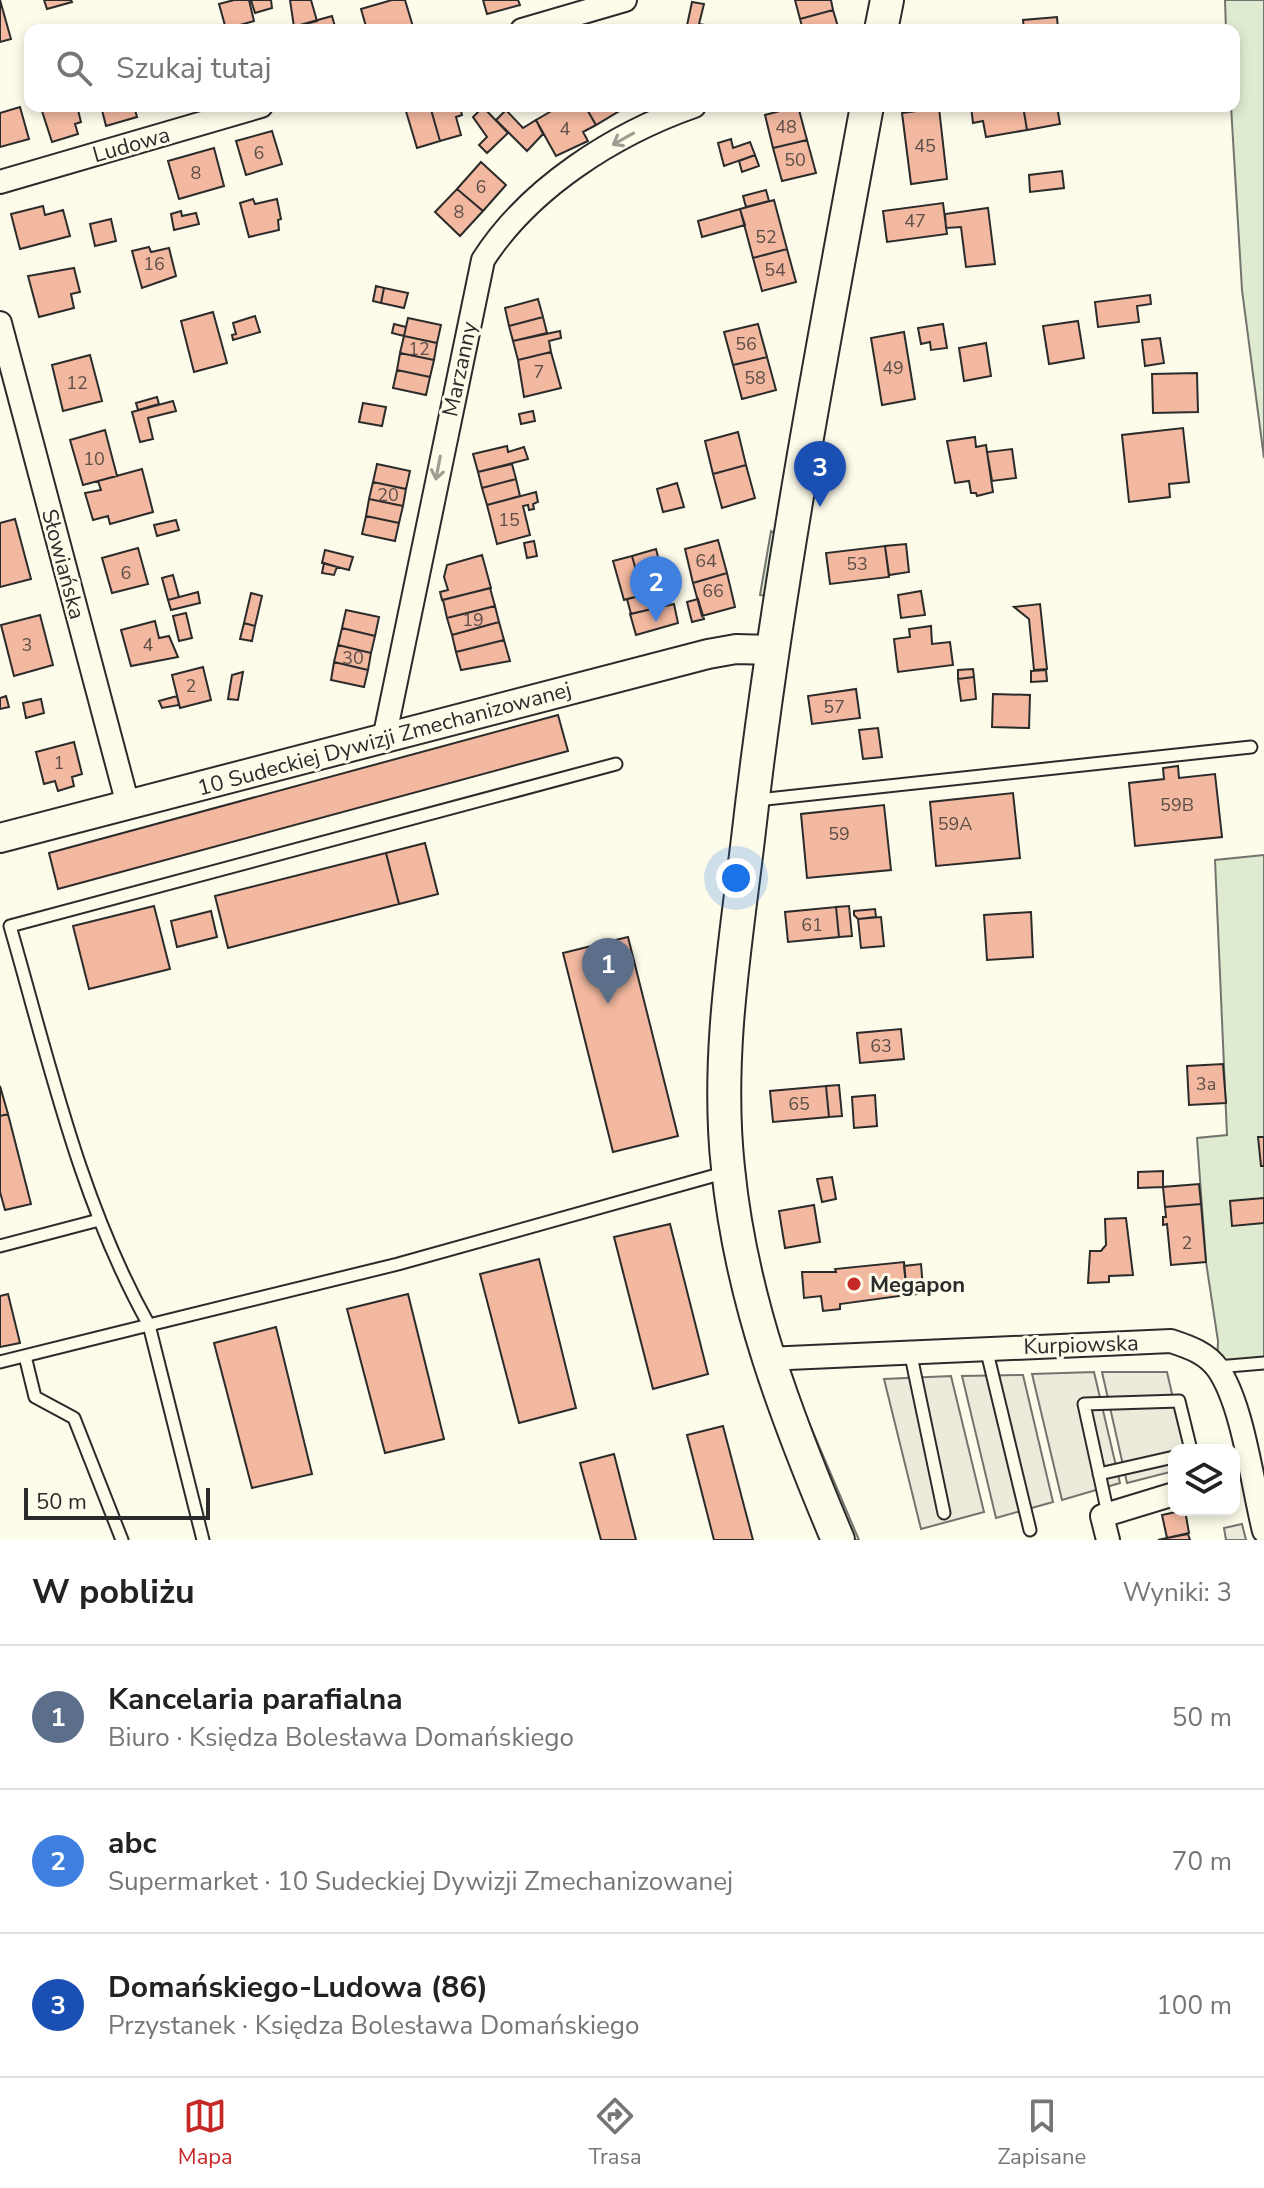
<!DOCTYPE html>
<html lang="pl">
<head>
<meta charset="utf-8">
<style>
  :root { --surface:#fff; --page:#f6f6f6; --text:#222; --muted:#767676; --line:#e0e0e0; --accent:#c62828 }
  body { margin:0; font-family:"Nunito Sans",sans-serif; background:var(--page); color:var(--text) }
  .controls { position:absolute; right:24px; bottom:24px; display:grid; overflow:hidden; border-radius:16px; box-shadow:0 4px 12px #0003 }
  .controls button { width:72px; height:72px; display:grid; place-items:center; padding:0; border:0; border-bottom:2px solid var(--line); background:var(--surface); color:var(--text); font:40px sans-serif }
  .scale { position:absolute; left:24px; bottom:20px; width:186px; box-sizing:border-box; padding-left:8px; border:4px solid #2b2b2b; border-top:0; font-size:22px; line-height:28px; white-space:nowrap; color:#2b2b2b; -webkit-text-stroke:6px #fdfbea; paint-order:stroke }
  .you { position:absolute; left:736px; top:878px; width:28px; height:28px; margin:-20px; border:6px solid #fff; border-radius:50%; background:#1a73e8; box-shadow:0 0 0 12px #1a73e833 }
  .badge { display:grid; place-items:center; width:52px; height:52px; border-radius:50%; background:var(--accent); color:#fff; font-size:26px; font-weight:700 }
  .pin { position:absolute; translate:-50% -66px; filter:drop-shadow(0 2px 4px #0008) }
  .pin::after { content:''; position:absolute; top:42px; width:28px; height:24px; background:inherit; clip-path:polygon(0 0,100% 0,50% 100%) }
  .list { margin:0; padding:0; list-style:none }
  h2 { display:flex; justify-content:space-between; align-items:center; height:104px; margin:0; padding:0 32px; font-size:34px }
  h2 small { font-size:26px; font-weight:400; color:var(--muted) }
  .list li { display:grid; grid-template-columns:52px 1fr auto; gap:24px; align-items:center; box-sizing:border-box; height:144px; padding:0 32px; border-top:2px solid var(--line) }
  .list b { display:block; font-size:30px; white-space:nowrap }
  .list p { margin:0; font-size:26px; white-space:nowrap; color:var(--muted) }
  .list em { font-size:26px; font-style:normal; color:var(--muted) }
  .icon { flex:none; width:44px; height:44px; fill:none; stroke:currentColor; stroke-width:2; stroke-linecap:round; stroke-linejoin:round }
  .map { position:relative; flex:none; width:1264px; height:1540px; overflow:hidden }
  .search { position:absolute; background:var(--surface); box-shadow:0 4px 12px #0003; left:24px; right:24px; top:24px; height:88px; display:flex; align-items:center; gap:20px; box-sizing:border-box; padding:0 28px; border-radius:16px; color:var(--muted); font-size:30px }
  .sheet { height:536px; background:var(--surface) }
  nav { display:flex; justify-content:space-around; align-items:center; box-sizing:border-box; height:112px; border-top:2px solid var(--line); background:var(--surface); font-size:22px; color:var(--muted) }
  nav a { display:grid; justify-items:center; gap:4px }
  nav .on { color:var(--accent) }
  .map>svg:first-child { display:block }
  .green { fill:#deebd1; stroke:#74746e; stroke-width:2 }
  .parking { fill:#eceadb; stroke:#74746e; stroke-width:2 }
  .building { fill:#f2b8a0; stroke:#2b2b2b; stroke-width:2 }
  .lines { fill:none; stroke-linecap:round; stroke-linejoin:round }
  .service-casing { stroke:#2b2b2b; stroke-width:15 }
  .minor-casing { stroke:#2b2b2b; stroke-width:26 }
  .tertiary-casing { stroke:#2b2b2b; stroke-width:32 }
  .secondary-casing { stroke:#2b2b2b; stroke-width:36 }
  .service { stroke:#fdfbea; stroke-width:11 }
  .minor { stroke:#fdfbea; stroke-width:22 }
  .tertiary { stroke:#fdfbea; stroke-width:28 }
  .secondary { stroke:#fdfbea; stroke-width:32 }
  .oneway { stroke:#9e9d94 }
  .poi-dot { fill:#c62828; stroke:#fdfbea; stroke-width:3 }
  .labels { text-anchor:middle; stroke-width:6; stroke-linejoin:round; paint-order:stroke }
  .number-label { font-size:18px; fill:#5d4e48 }
  .street-label { font-size:22px; fill:#2b2b2b; stroke:#fdfbea }
  .poi-label { font-size:22px; font-weight:bold; fill:#2b2b2b; stroke:#fdfbea; text-anchor:start }
</style>
</head>
<body>
<div class="map">
<svg width="1264" height="1540" viewBox="0 0 1264 1540">
  <rect width="100%" height="100%" fill="#fdfbea"/>
  <path class="green" d="M1225,0H1264V458L1242,290L1231,106H1234V30H1226Z
    M771,531L775,534L765,596L760,595Z
    M1264,855V1363L1217,1367L1218,1341L1206,1262L1197,1138L1227,1135L1215,860Z
    M807,1418L859,1540H852L801,1420Z"/>
  <path class="parking" d="M1094,1372L1120,1483L1062,1500L1032,1374Z
    M1102,1372H1167L1185,1450H1174V1471L1127,1483Z
    M1023,1375L1053,1502L996,1518L962,1376Z
    M951,1376L984,1512L921,1529L884,1379Z
    M1242,1524L1246,1540H1226L1224,1528Z"/>
  <path class="building" d="M0,0L11,39L0,42Z
    M44,0H71L72,2L47,9Z
    M234,0H249L254,21L226,29L219,4Z
    M251,0H271L272,8L255,13Z
    M290,0H311L317,21L294,27Z
    M392,0H405L414,30H367L361,9Z
    M483,0H518L520,5L487,14Z
    M795,0H831L833,10L800,19Z
    M692,2L704,4L699,24L711,26L710,30H686Z
    M833,10L839,30H803L800,19Z
    M332,16L336,30H294L293,27Z
    M1057,17L1058,30H1024L1023,20Z
    M48,106H77L81,122L75,124L78,134L52,142L41,108Z
    M101,106H134L137,117L106,126Z
    M430,106L440,141L417,148L405,108Z
    M430,106H460L462,115L456,117L461,135L440,141Z
    M560,106H585L596,125L583,132L588,141L556,156L536,120Z
    M585,106H625L626,107L596,125Z
    M798,106L807,140L773,148L765,115Z
    M971,106H1023L1027,130L986,137L983,121L973,123Z
    M1023,106H1057L1060,124L1027,130Z
    M20,107L29,139L0,147V113Z
    M483,107L508,133L487,153L479,145L487,137L473,117Z
    M939,108L947,179L911,184L902,113Z
    M506,110L523,128L536,120L543,134L527,151L496,120Z
    M272,131L282,164L246,175L236,141Z
    M731,139L733,148L750,142L755,155L724,166L718,143Z
    M807,140L816,173L782,181L773,148Z
    M214,148L224,186L179,199L168,161Z
    M755,155L759,166L742,172L739,161Z
    M481,162L506,185L483,211L457,189Z
    M1062,171L1064,188L1030,192L1029,175Z
    M457,189L483,211L460,236L435,212Z
    M766,190L769,201L746,207L743,196Z
    M253,199L255,204L277,199L281,219L278,220L279,230L249,237L240,203Z
    M774,200L787,249L753,258L740,209Z
    M943,203L947,234L887,242L883,211Z
    M43,206L45,215L63,210L70,236L20,249L11,214Z
    M988,208L995,264L966,267L961,227L946,228L945,214Z
    M740,209L745,225L702,237L698,221Z
    M181,211L182,216L196,213L199,224L174,230L171,214Z
    M111,219L116,241L95,246L90,224Z
    M149,247L151,252L169,248L176,276L142,288L132,251Z
    M787,249L796,282L762,291L753,258Z
    M74,268L80,292L71,294L74,308L39,317L28,276Z
    M376,286L384,288L381,303L373,301Z
    M384,288L408,293L404,308L381,303Z
    M1150,295L1151,304L1137,306L1139,322L1098,327L1095,302Z
    M538,299L543,317L509,326L505,308Z
    M213,312L227,363L194,372L181,321Z
    M255,316L260,332L233,340L232,335L236,334L233,323Z
    M543,317L547,333L513,341L509,326Z
    M408,318L441,325L437,343L404,336Z
    M1078,321L1084,358L1049,364L1043,326Z
    M394,324L406,327L404,336L392,333Z
    M758,324L767,357L733,365L724,332Z
    M943,324L947,348L931,350L930,342L921,344L918,328Z
    M560,331L561,338L549,341L551,352L518,360L513,341Z
    M904,332L915,399L882,405L871,338Z
    M404,336L437,343L434,360L400,353Z
    M1160,338L1164,363L1145,366L1142,340Z
    M986,343L991,376L964,381L959,348Z
    M551,352L561,388L524,397L518,360Z
    M400,353L434,360L430,377L397,370Z
    M90,355L102,401L63,411L52,365Z
    M767,357L776,390L742,399L733,365Z
    M397,370L430,377L426,395L393,388Z
    M1197,373L1198,412L1153,413L1152,374Z
    M157,397L159,404L138,410L136,403Z
    M173,401L176,411L148,418L153,439L140,442L132,412Z
    M363,403L386,407L382,426L359,422Z
    M533,411L535,421L521,424L519,414Z
    M1183,428L1189,482L1169,484L1170,497L1129,502L1122,435Z
    M105,430L117,476L83,485L70,440Z
    M738,432L746,465L713,474L705,441Z
    M975,437L976,447L986,445L993,492L977,496L976,493H971L969,481L955,483L947,441Z
    M507,446L508,452L524,447L528,459L478,472L473,454Z
    M1012,449L1016,478L992,481L987,452Z
    M377,464L410,471L406,489L373,482Z
    M512,464L516,479L482,488L478,472Z
    M746,465L755,498L722,508L713,474Z
    M142,469L153,512L110,524L108,516L93,520L85,493L101,490L98,481Z
    M516,479L520,496L487,505L482,488Z
    M373,482L406,489L403,506L369,499Z
    M677,483L684,507L663,512L657,489Z
    M536,492L538,502L533,504L534,509L529,510L528,505L523,506L530,535L497,544L487,505Z
    M369,499L403,506L399,523L366,516Z
    M366,516L399,523L395,541L362,534Z
    M15,519L31,579L0,587V523Z
    M176,520L179,530L157,536L154,525Z
    M718,540L727,573L693,583L685,549Z
    M534,541L537,556L527,558L524,543Z
    M906,544L909,572L889,575L885,546Z
    M885,546L889,577L830,584L826,553Z
    M138,548L148,584L112,593L102,558Z
    M656,549L664,580L659,582L662,590L643,595L632,556Z
    M325,550L353,557L349,570L322,563Z
    M482,555L491,588L442,600L440,592L448,590L444,577L447,565Z
    M632,556L643,595L624,600L613,561Z
    M324,563L337,567L334,575L322,573Z
    M727,573L735,607L702,616L693,583Z
    M173,575L179,597L168,600L162,578Z
    M490,588L495,606L447,618L443,600Z
    M921,591L925,615L901,618L898,595Z
    M198,592L200,603L171,610L168,600Z
    M656,592L660,607L631,614L627,599Z
    M251,593L262,596L255,626L244,623Z
    M698,599L704,619L692,622L687,602Z
    M674,604L678,623L636,635L630,614Z
    M1040,604L1047,669L1034,670L1029,619L1014,607Z
    M495,606L499,622L452,635L447,618Z
    M346,610L379,617L375,636L342,628Z
    M186,613L192,638L179,641L173,616Z
    M40,615L53,665L14,676L1,625Z
    M155,621L159,638L169,636L178,657L131,666L121,630Z
    M499,622L504,640L456,652L452,635Z
    M244,623L255,626L252,641L240,639Z
    M931,626L932,644L950,642L953,665L898,672L894,639L910,637L909,629Z
    M342,628L375,636L371,653L338,645Z
    M504,640L510,661L461,670L456,652Z
    M338,645L371,653L368,670L334,662Z
    M334,662L368,670L364,687L331,680Z
    M203,667L211,700L180,708L172,675Z
    M973,669L974,677L958,679V670Z
    M1046,670L1047,681L1031,682V671Z
    M243,672L238,700L228,699L232,675Z
    M974,677L976,699L961,701L958,679Z
    M856,689L860,718L812,724L808,696Z
    M993,694L1030,695L1029,728L992,727Z
    M6,696L9,707L0,709V698Z
    M177,696L179,705L162,708L159,701Z
    M41,699L44,713L26,718L23,703Z
    M558,715L568,751L58,889L49,853Z
    M878,728L882,757L863,759L859,730Z
    M74,742L82,774L72,777L74,786L58,791L55,781L44,784L36,752Z
    M1178,766L1179,778L1215,774L1222,837L1135,846L1129,783L1164,779L1163,768Z
    M1013,793L1020,858L936,866L930,802Z
    M884,805L891,870L807,878L801,814Z
    M425,843L438,894L399,904L386,853Z
    M386,853L399,904L228,948L215,896Z
    M154,906L170,969L89,989L73,926Z
    M849,906L852,936L839,937L836,907Z
    M836,907L839,937L788,942L785,912Z
    M875,909L876,917L858,919L854,915V911Z
    M211,911L217,937L177,947L171,921Z
    M1031,912L1033,957L987,960L984,915Z
    M881,917L884,946L861,948L858,919Z
    M628,937L678,1136L613,1152L563,953Z
    M901,1029L904,1059L860,1063L857,1033Z
    M1223,1064L1226,1103L1189,1105L1187,1066Z
    M839,1085L842,1116L829,1117L826,1086Z
    M0,1086L8,1114L0,1116Z
    M826,1086L829,1117L773,1122L770,1091Z
    M875,1095L877,1126L854,1128L852,1097Z
    M8,1114L31,1204L5,1210L0,1192V1116Z
    M1258,1137H1264V1166H1261Z
    M1163,1171V1187L1138,1188V1172Z
    M832,1177L836,1199L822,1202L817,1179Z
    M1199,1184L1201,1204L1165,1207L1163,1187Z
    M1264,1198V1223L1232,1226L1230,1201Z
    M1201,1204L1206,1262L1171,1265L1167,1224L1163,1225V1217H1166L1165,1207Z
    M814,1205L820,1242L785,1248L779,1211Z
    M1126,1218L1133,1275L1109,1276V1282L1088,1283L1090,1251H1101L1106,1245L1105,1219Z
    M670,1224L708,1374L653,1389L614,1237Z
    M539,1259L576,1408L519,1423L480,1274Z
    M904,1262L907,1295L840,1304V1309L823,1311L821,1296L804,1298L802,1272H836L835,1269Z
    M921,1264L923,1288H917V1294L907,1295L904,1266Z
    M8,1294L20,1343L0,1347V1296Z
    M408,1294L444,1439L385,1453L347,1309Z
    M276,1327L312,1474L252,1488L214,1343Z
    M723,1426L753,1540H714L687,1435Z
    M614,1454L636,1540H601L580,1463Z
    M1185,1510L1189,1533L1167,1538L1162,1515Z
    M1188,1534L1190,1540H1158L1167,1538Z"/>
  <g class="lines">
    <g class="service-casing">
      <path id="service" d="M757,800L1251,747
        M0,1246L99,1220
        M986,1348L1030,1530
        M910,1351L944,1513
        M25,1356L35,1397L74,1418L122,1540
        M0,1362L149,1325C80,1202 49,1061 10,926L616,764
        M1217,1367L1264,1363
        M1099,1474L1174,1457
        M1108,1514L1084,1404L1179,1401L1191,1450
        M203,1540L149,1325L398,1264L727,1172"/>
    </g>
    <g class="minor-casing">
      <path id="minor" d="M522,30L625,0
        M0,182L261,106
        M0,323L128,805
        M384,739L483,260C529,188 614,134 694,106
        M766,1359L1171,1341C1189,1347 1207,1353 1218,1369C1243,1404 1253,1488 1264,1531
        M1108,1540L1102,1516L1174,1494"/>
    </g>
    <g class="tertiary-casing">
      <path id="tertiary" d="M0,838L708,654L736,649L770,650"/>
    </g>
    <g class="secondary-casing">
      <path id="secondary" d="M881,30L887,0
        M838,1540C787,1419 741,1300 728,1168C716,1058 735,948 748,839C776,592 822,350 867,106"/>
    </g>
    <use href="#service" class="service"/>
    <use href="#minor" class="minor"/>
    <use href="#tertiary" class="tertiary"/>
    <use href="#secondary" class="secondary"/>
  </g>
  <defs><path id="oneway-shaft" d="M-6 0H5M1.5-3L5.5 0L1.5 3" fill="none" stroke-width="1.6" stroke-linecap="round" stroke-linejoin="round" transform="scale(2)"/></defs>
  <g class="oneway">
    <use href="#oneway-shaft" transform="translate(623 139) rotate(151)"/>
    <use href="#oneway-shaft" transform="translate(438 468) rotate(101)"/>
  </g>
  <circle class="poi-dot" cx="854" cy="1284" r="8"/>
  <g class="labels">
    <g class="number-label">
      <text x="786" y="133">48</text>
      <text x="565" y="135">4</text>
      <text x="925" y="152">45</text>
      <text x="259" y="159">6</text>
      <text x="795" y="166">50</text>
      <text x="196" y="179">8</text>
      <text x="481" y="193">6</text>
      <text x="459" y="218">8</text>
      <text x="915" y="227">47</text>
      <text x="766" y="243">52</text>
      <text x="154" y="270">16</text>
      <text x="775" y="276">54</text>
      <text x="746" y="350">56</text>
      <text x="419" y="355">12</text>
      <text x="893" y="374">49</text>
      <text x="539" y="378">7</text>
      <text x="755" y="384">58</text>
      <text x="77" y="389">12</text>
      <text x="94" y="465">10</text>
      <text x="388" y="501">20</text>
      <text x="509" y="526">15</text>
      <text x="706" y="567">64</text>
      <text x="857" y="570">53</text>
      <text x="126" y="579">6</text>
      <text x="713" y="597">66</text>
      <text x="473" y="626">19</text>
      <text x="27" y="651">3</text>
      <text x="148" y="651">4</text>
      <text x="353" y="664">30</text>
      <text x="191" y="692">2</text>
      <text x="834" y="713">57</text>
      <text x="59" y="769">1</text>
      <text x="1177" y="811">59B</text>
      <text x="955" y="830">59A</text>
      <text x="839" y="840">59</text>
      <text x="812" y="931">61</text>
      <text x="881" y="1052">63</text>
      <text x="1206" y="1090">3a</text>
      <text x="799" y="1110">65</text>
      <text x="1187" y="1249">2</text>
    </g>
    <g class="street-label">
      <text transform="translate(131 144) rotate(-16)" y="8">Ludowa</text>
      <text transform="translate(459 369) rotate(-78)" y="8">Marzanny</text>
      <text transform="translate(64 564) rotate(75)" y="8">Słowiańska</text>
      <text transform="translate(384 738) rotate(-15)" y="8">10 Sudeckiej Dywizji Zmechanizowanej</text>
      <text transform="translate(1081 1344) rotate(-2)" y="8">Kurpiowska</text>
    </g>
    <g class="poi-label">
      <text x="870" y="1292">Megapon</text>
    </g>
  </g>
</svg>
<div class="controls">
<button><svg class="icon" aria-label="layers" viewBox="0 0 24 24"><path d="M12 4l9 5-9 5-9-5zM3 14l9 5 9-5"/></svg></button>
</div>
<div class="scale">50 m</div>
<div class="you"></div>
<div class="pin badge" style="left:608px;top:1004px;background:#5c6f8a">1</div>
<div class="pin badge" style="left:656px;top:622px;background:#3f7fe0">2</div>
<div class="pin badge" style="left:820px;top:507px;background:#1a4fb4">3</div>
<div class="search"><svg class="icon" aria-label="search" viewBox="0 0 24 24"><circle cx="10" cy="10" r="6"/><path d="M15 15l6 6"/></svg>Szukaj tutaj</div>
</div>
<section class="sheet">
<h2>W pobliżu<small>Wyniki: 3</small></h2>
<ul class="list">
<li><span class="badge" style="background:#5c6f8a">1</span><div><b>Kancelaria parafialna</b><p>Biuro · Księdza Bolesława Domańskiego</p></div><em>50 m</em></li>
<li><span class="badge" style="background:#3f7fe0">2</span><div><b>abc</b><p>Supermarket · 10 Sudeckiej Dywizji Zmechanizowanej</p></div><em>70 m</em></li>
<li><span class="badge" style="background:#1a4fb4">3</span><div><b>Domańskiego-Ludowa (86)</b><p>Przystanek · Księdza Bolesława Domańskiego</p></div><em>100 m</em></li>
</ul>
</section>
<nav>
<a class="on"><svg class="icon" aria-label="map" viewBox="0 0 24 24"><path d="M3 6l6-2 6 2 6-2v14l-6 2-6-2-6 2zM9 4v14M15 6v14"/></svg>Mapa</a>
<a><svg class="icon" aria-label="directions" viewBox="0 0 24 24"><path d="M12 3l9 9-9 9-9-9zM9 14v-3h6M13 9l2 2-2 2"/></svg>Trasa</a>
<a><svg class="icon" aria-label="saved" viewBox="0 0 24 24"><path d="M7 4h10v16l-5-4-5 4z"/></svg>Zapisane</a>
</nav>
</body>
</html>
